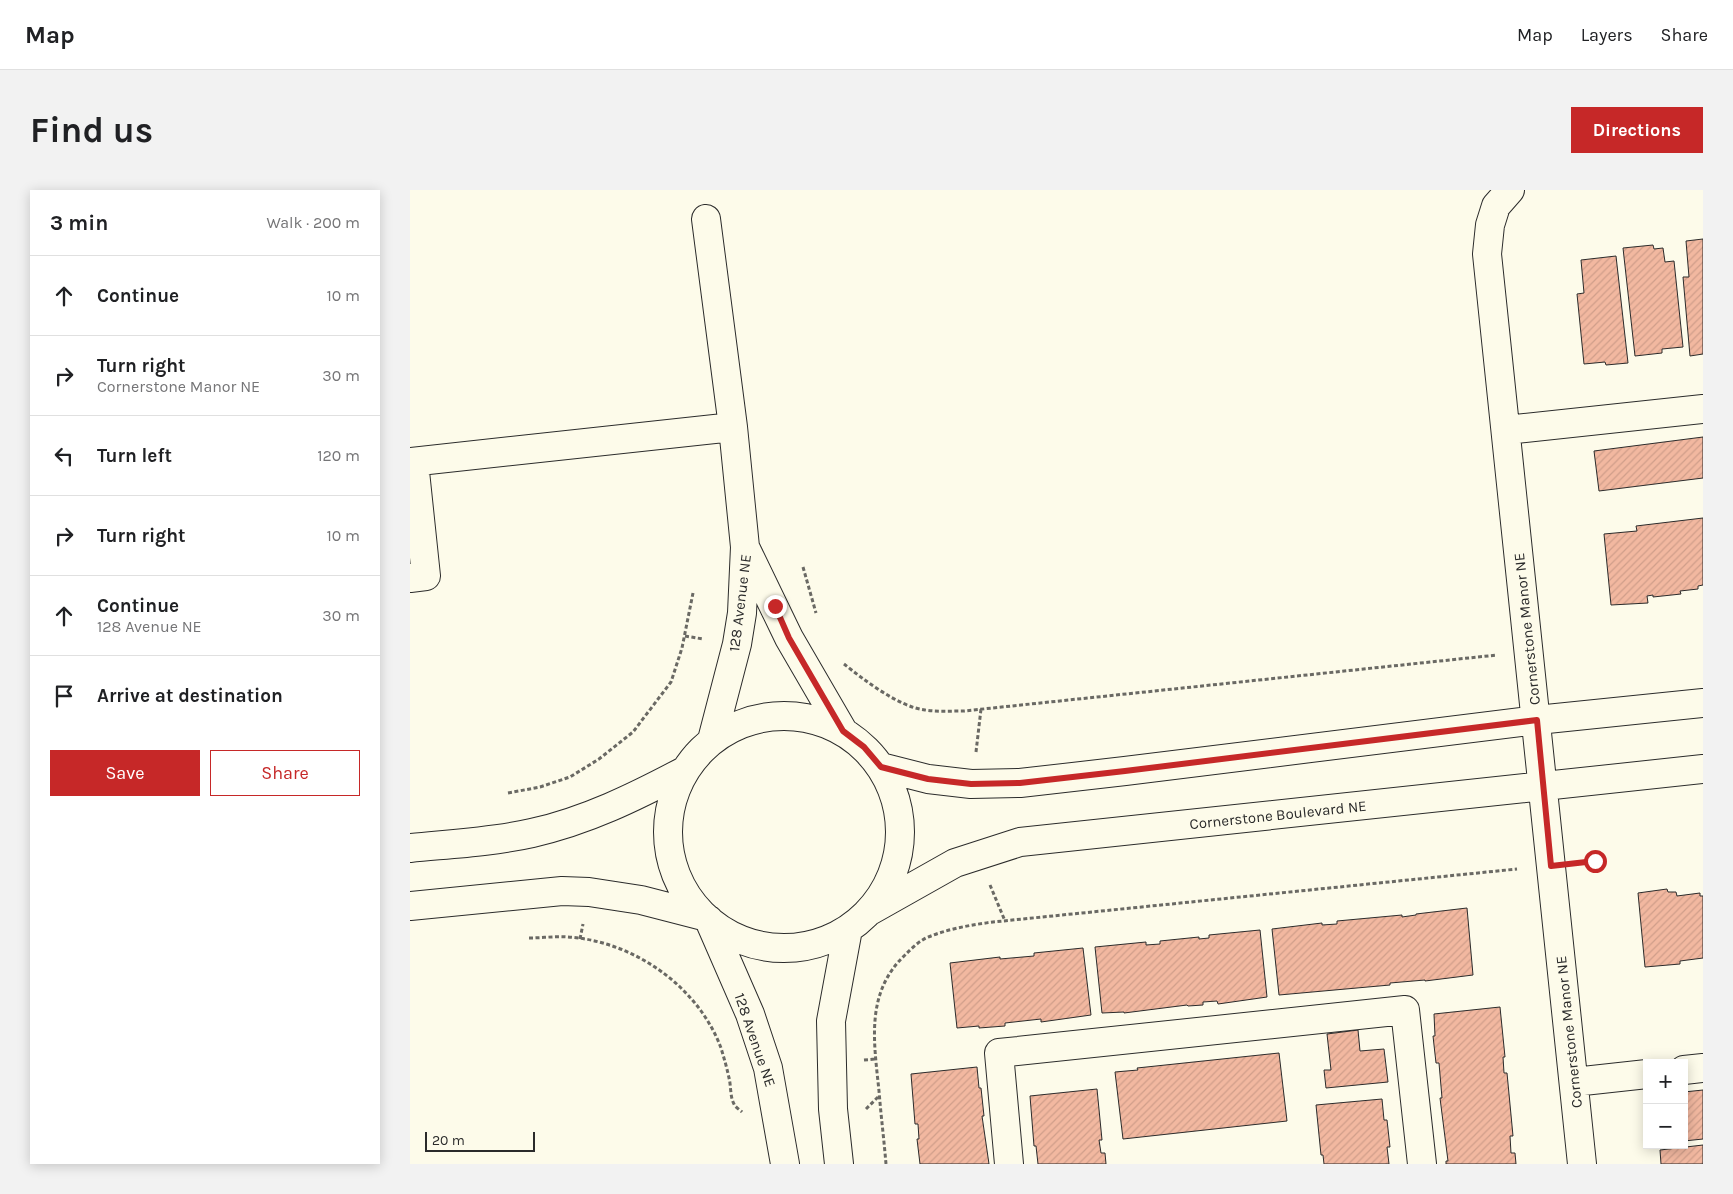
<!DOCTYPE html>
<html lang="en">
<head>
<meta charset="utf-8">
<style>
  :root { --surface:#fff; --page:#f2f2f2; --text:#202124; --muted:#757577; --line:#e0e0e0; --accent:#c62828 }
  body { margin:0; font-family:Karla,sans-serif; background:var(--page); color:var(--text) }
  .controls { position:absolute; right:15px; bottom:15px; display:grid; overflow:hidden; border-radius:0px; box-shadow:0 2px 12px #0003 }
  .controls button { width:45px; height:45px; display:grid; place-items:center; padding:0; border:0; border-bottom:1px solid var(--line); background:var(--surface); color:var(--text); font:25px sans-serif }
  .scale { position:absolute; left:15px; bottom:12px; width:110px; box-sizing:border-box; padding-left:5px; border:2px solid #2b2b2b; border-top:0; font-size:14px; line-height:18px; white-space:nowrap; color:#2b2b2b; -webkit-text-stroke:4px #fdfbea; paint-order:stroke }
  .stop { position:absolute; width:15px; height:15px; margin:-11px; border:4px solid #c62828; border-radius:50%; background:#fff }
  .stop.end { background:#c62828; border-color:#fff; box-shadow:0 1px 5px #0008 }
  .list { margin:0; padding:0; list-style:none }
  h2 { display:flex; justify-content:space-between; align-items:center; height:65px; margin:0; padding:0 20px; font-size:21px }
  h2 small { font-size:16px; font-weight:400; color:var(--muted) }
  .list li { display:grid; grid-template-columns:32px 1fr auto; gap:15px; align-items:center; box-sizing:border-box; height:80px; padding:0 20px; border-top:1px solid var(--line) }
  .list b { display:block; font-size:19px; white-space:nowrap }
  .list p { margin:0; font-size:16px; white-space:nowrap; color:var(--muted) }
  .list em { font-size:16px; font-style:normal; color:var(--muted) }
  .actions { display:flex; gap:10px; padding:15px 20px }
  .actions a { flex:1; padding:11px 0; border:1px solid var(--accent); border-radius:0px; text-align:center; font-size:18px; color:var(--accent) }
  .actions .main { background:var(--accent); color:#fff }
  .icon { flex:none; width:28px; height:28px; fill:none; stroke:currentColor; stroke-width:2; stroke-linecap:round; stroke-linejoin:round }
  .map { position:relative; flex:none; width:1293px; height:974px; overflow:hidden; border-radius:0px }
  header { display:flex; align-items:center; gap:30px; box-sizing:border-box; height:70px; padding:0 25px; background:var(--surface); border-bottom:1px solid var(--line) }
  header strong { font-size:24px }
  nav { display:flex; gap:28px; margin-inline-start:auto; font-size:18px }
  .intro { display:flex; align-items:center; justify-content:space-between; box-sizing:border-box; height:120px; padding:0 30px }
  h1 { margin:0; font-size:35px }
  .button { padding:12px 22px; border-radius:0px; background:var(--accent); color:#fff; font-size:18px; font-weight:700 }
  main { display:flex; gap:30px; padding:0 30px }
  aside { flex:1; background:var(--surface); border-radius:0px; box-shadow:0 2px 12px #0003 }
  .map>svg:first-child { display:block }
  .building { fill:url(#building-hatch); stroke:#2b2b2b }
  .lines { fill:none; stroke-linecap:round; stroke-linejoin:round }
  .minor-casing { stroke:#2b2b2b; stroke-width:30 }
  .path { stroke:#6a6964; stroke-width:3; stroke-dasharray:4 2.5; stroke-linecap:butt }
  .minor { stroke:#fdfbea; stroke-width:28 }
  .route { stroke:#c62828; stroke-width:6 }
  .labels { text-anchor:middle; stroke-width:4; stroke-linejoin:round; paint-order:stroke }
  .street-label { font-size:15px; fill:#2b2b2b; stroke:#fdfbea }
</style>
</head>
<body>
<header>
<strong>Map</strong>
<nav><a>Map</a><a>Layers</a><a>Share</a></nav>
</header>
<div class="intro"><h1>Find us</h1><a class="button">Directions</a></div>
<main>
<aside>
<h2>3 min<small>Walk · 200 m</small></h2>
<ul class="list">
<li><svg class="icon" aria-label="ahead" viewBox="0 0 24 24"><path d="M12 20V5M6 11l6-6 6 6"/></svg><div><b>Continue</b></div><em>10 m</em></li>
<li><svg class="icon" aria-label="right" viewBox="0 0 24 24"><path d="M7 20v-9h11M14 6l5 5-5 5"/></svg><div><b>Turn right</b><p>Cornerstone Manor NE</p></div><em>30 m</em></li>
<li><svg class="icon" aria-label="left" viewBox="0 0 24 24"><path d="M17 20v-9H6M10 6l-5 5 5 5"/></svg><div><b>Turn left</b></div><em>120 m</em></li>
<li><svg class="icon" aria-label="right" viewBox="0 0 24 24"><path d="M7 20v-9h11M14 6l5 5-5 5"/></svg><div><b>Turn right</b></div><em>10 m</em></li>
<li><svg class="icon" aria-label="ahead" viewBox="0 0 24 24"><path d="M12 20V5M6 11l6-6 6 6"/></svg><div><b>Continue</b><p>128 Avenue NE</p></div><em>30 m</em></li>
<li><svg class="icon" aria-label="arrive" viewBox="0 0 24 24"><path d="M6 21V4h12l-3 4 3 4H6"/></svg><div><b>Arrive at destination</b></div></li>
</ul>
<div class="actions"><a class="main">Save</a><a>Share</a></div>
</aside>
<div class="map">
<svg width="1293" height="974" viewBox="0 0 1293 974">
  <defs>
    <pattern id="building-hatch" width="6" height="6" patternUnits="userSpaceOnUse" patternTransform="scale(1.25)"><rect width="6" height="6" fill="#f2b8a0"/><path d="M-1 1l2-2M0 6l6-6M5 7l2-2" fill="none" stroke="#d09e8a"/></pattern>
  </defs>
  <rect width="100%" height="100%" fill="#fdfbea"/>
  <path class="building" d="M1293,49V164L1280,166L1273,87H1279L1276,51Z
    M1243,55L1244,59L1253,58L1255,72L1264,71L1273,157L1252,159V163L1225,166L1213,58Z
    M1206,66L1218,173L1196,175L1195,172L1174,174L1167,104L1174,103L1171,70Z
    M1293,247V288L1189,301L1184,261Z
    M1293,328V395L1288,396V399L1270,401L1271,404L1243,407V405L1237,406L1238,413L1201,415L1194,344L1227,341L1226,336Z
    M1257,699L1258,702H1266L1267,706L1290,703V706H1293V768L1270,771V774L1235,777L1228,703Z
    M1057,718L1063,785L1015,791V790L980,793V795L869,805L862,739L912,733V735L927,734V731L992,725V727L1006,725V724Z
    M850,740L857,807L808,814L807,811L793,812V815L778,816L777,815L714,823V822L692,823L685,757L736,752V755L750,754V751L789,747V749L799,748V745Z
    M673,758L681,825L631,832V829L595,833V836L569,838V836L547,838L540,773L590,767V769L624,766V763Z
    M1090,817L1095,867H1093L1094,883H1097L1103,946H1100L1101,963H1105L1106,974H1036V971H1038L1030,908H1032L1029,873H1026L1023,846H1025L1024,824Z
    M948,840L950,861L974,859L978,892L916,898L914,880H921L917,844Z
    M869,863L877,931L713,949L705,882L728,880L727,878Z
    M567,877L569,898H571L574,926H572L579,974H510L507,949H509L508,934H505L501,884Z
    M687,899L692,950H689L691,963H695L696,974H628L626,956H624L620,906Z
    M1293,900V949L1274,951V902Z
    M972,909L974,930H977L980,957H977L979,974H914L913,965H911L906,915Z
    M1293,955V974H1251L1250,960Z"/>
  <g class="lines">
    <g class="minor-casing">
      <path id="minor" d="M1100,0L1086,16L1080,35L1077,64L1172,974
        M296,29L323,237L335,357L332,423L327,454L302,550
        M1096,240L1293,219
        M0,272L323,237
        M335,357L379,448L433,541
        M0,388L16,386L4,272
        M258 642a116 116 0 1 1 232 0a116 116 0 1 1-232 0Z
        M471,577L518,589L561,594L610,593L715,581L1127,530L1293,513
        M0,658C40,654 82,652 122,643C176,631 225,607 274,581
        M0,716L152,701L179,702L231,710L293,726
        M458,722L545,673L610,652L1293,579
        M299,730L340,824L358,878L375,974
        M1274,880L1293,878
        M1164,892L1237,884
        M429,974L423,919L421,831L438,739
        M599,974L589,863L995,820L1012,974"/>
    </g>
    <path class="path" d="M393,377L406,423
      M275,446L293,449
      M434,474C454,490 489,517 515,520C528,522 541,521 554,521L1087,465
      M566,562L571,519
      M98,603L130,597L160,587L189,569L223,542L261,492L272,458L283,403
      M1173,672L1185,671
      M580,695L595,731
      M119,748C132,748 145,746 158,747C223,751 288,796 311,858C314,868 317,878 319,888C321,895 320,907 324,914C325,917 330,920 332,922
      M170,749L173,734
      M454,870L465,869
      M456,919L469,906
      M476,974C474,950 471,926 469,901C464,852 455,803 495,765C501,759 508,752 516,748C537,739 560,735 583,732L1107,679"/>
    <use href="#minor" class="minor"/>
  </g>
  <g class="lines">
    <path class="route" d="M365,416L379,448L433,541L454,557L471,577L518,589L561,594L610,593L715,581L1127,530L1141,676L1185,671"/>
  </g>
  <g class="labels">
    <g class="street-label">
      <text transform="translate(330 413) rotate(-83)" y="5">128 Avenue NE</text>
      <text transform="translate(1117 439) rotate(-96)" y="5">Cornerstone Manor NE</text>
      <text transform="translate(868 625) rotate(-6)" y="5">Cornerstone Boulevard NE</text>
      <text transform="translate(1159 842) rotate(-96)" y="5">Cornerstone Manor NE</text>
      <text transform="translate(345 850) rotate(71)" y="5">128 Avenue NE</text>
    </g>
  </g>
</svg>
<div class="controls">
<button>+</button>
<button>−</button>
</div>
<div class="scale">20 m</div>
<div class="stop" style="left:1185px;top:671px"></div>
<div class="stop end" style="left:365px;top:416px"></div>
</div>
</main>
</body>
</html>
